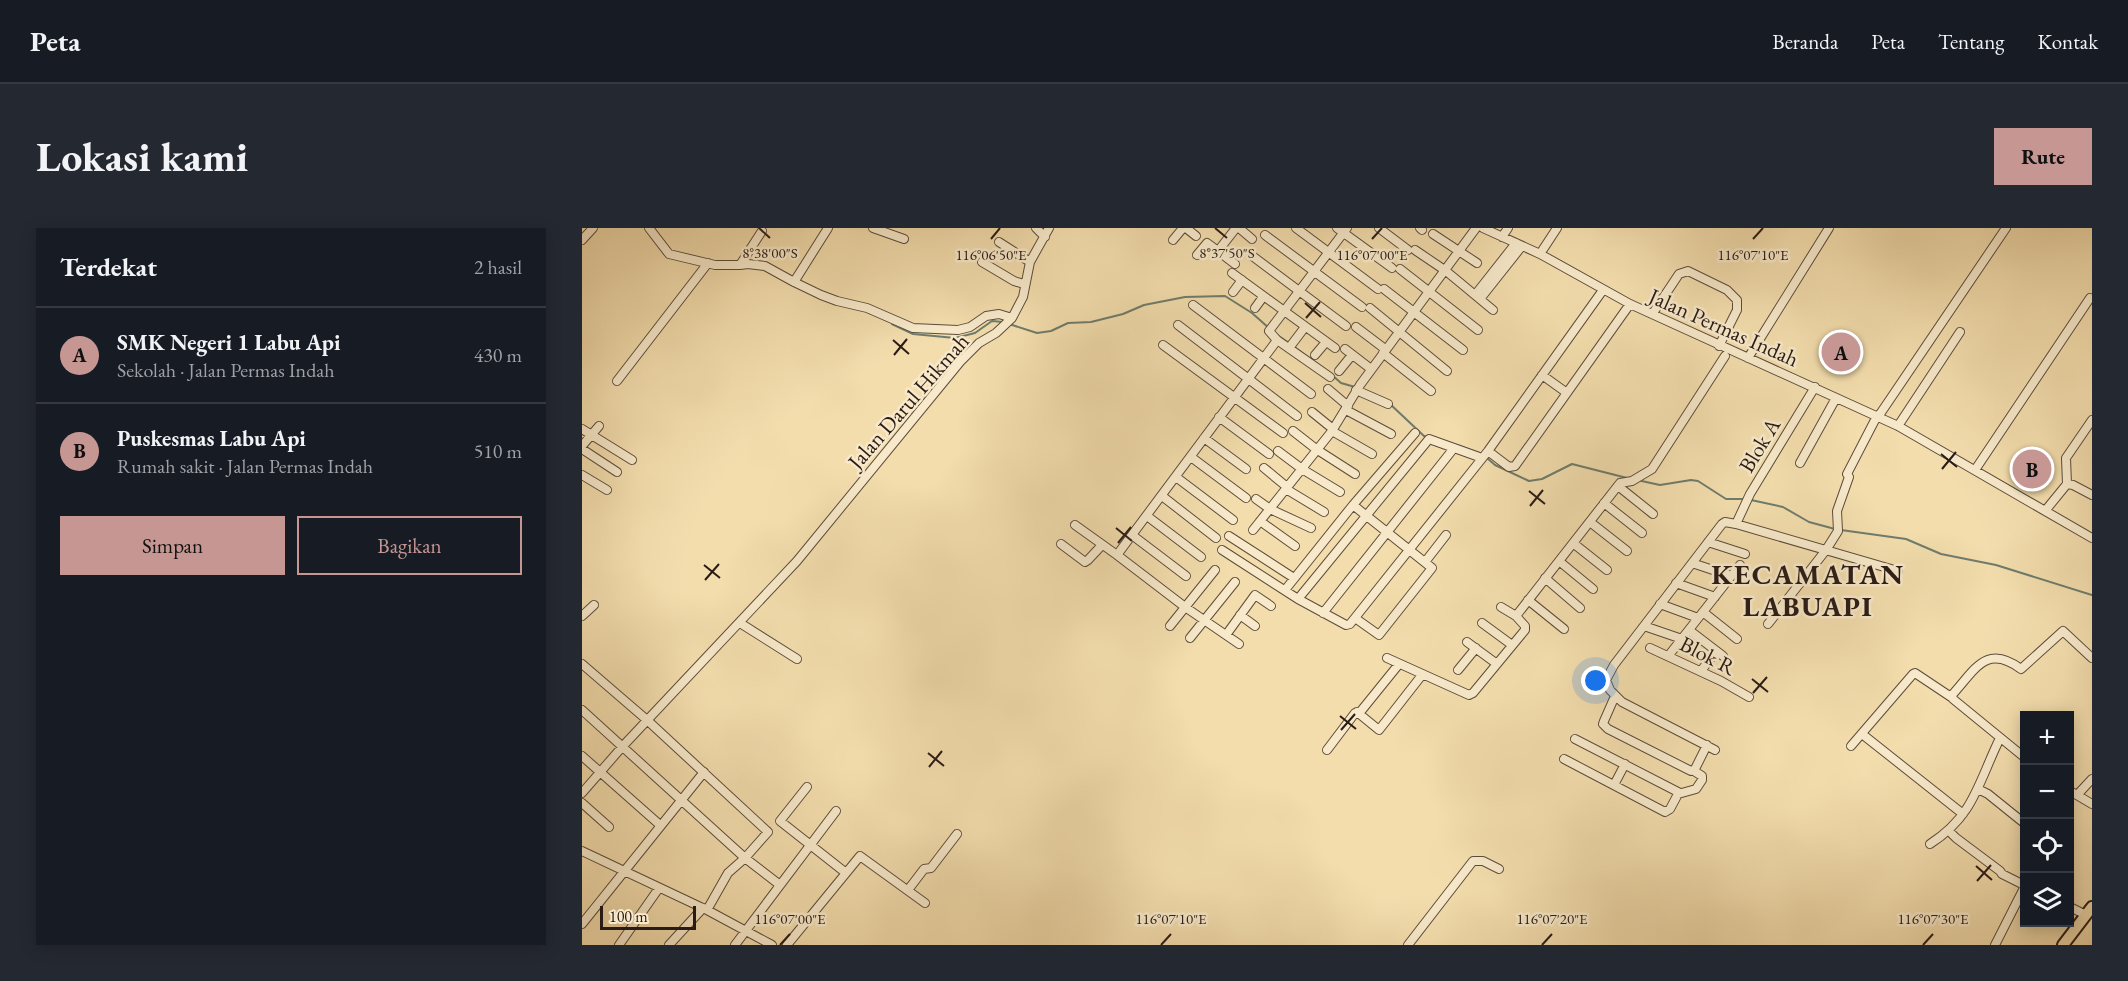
<!DOCTYPE html>
<html lang="id">
<head>
<meta charset="utf-8">
<style>
  :root { --surface:#171b24; --page:#242831; --text:#f1f3f6; --muted:#9ea1a6; --line:#363941; --accent:#c59692 }
  body { margin:0; font-family:"EB Garamond",serif; background:var(--page); color:var(--text) }
  .controls { position:absolute; right:18px; bottom:18px; display:grid; overflow:hidden; border-radius:0px; box-shadow:0 3px 15px #0003 }
  .controls button { width:54px; height:54px; display:grid; place-items:center; padding:0; border:0; border-bottom:2px solid var(--line); background:var(--surface); color:var(--text); font:30px sans-serif }
  .scale { position:absolute; left:18px; bottom:15px; width:96px; box-sizing:border-box; padding-left:6px; border:3px solid #2a1b16; border-top:0; font-size:16px; line-height:21px; white-space:nowrap; color:#2a1b16; -webkit-text-stroke:4px #f7e9ca; paint-order:stroke }
  .you { position:absolute; left:1014px; top:453px; width:21px; height:21px; margin:-15px; border:4px solid #fff; border-radius:50%; background:#1a73e8; box-shadow:0 0 0 9px #1a73e833 }
  .badge { display:grid; place-items:center; width:39px; height:39px; border-radius:50%; background:var(--accent); color:#111; font-size:20px; font-weight:700 }
  .pin { position:absolute; translate:-50% -50%; border:3px solid #fff; box-shadow:0 2px 6px #0006 }
  .list { margin:0; padding:0; list-style:none }
  h2 { display:flex; justify-content:space-between; align-items:center; height:78px; margin:0; padding:0 24px; font-size:26px }
  h2 small { font-size:20px; font-weight:400; color:var(--muted) }
  .list li { display:grid; grid-template-columns:39px 1fr auto; gap:18px; align-items:center; box-sizing:border-box; height:96px; padding:0 24px; border-top:2px solid var(--line) }
  .list b { display:block; font-size:22px; white-space:nowrap }
  .list p { margin:0; font-size:20px; white-space:nowrap; color:var(--muted) }
  .list em { font-size:20px; font-style:normal; color:var(--muted) }
  .actions { display:flex; gap:12px; padding:18px 24px }
  .actions a { flex:1; padding:14px 0; border:2px solid var(--accent); border-radius:0px; text-align:center; font-size:21px; color:var(--accent) }
  .actions .main { background:var(--accent); color:#111 }
  .icon { flex:none; width:33px; height:33px; fill:none; stroke:currentColor; stroke-width:2; stroke-linecap:round; stroke-linejoin:round }
  .map { position:relative; flex:none; width:1510px; height:717px; overflow:hidden; border-radius:0px }
  header { display:flex; align-items:center; gap:36px; box-sizing:border-box; height:84px; padding:0 30px; background:var(--surface); border-bottom:2px solid var(--line) }
  header strong { font-size:28px }
  nav { display:flex; gap:33px; margin-inline-start:auto; font-size:21px }
  .intro { display:flex; align-items:center; justify-content:space-between; box-sizing:border-box; height:144px; padding:0 36px }
  h1 { margin:0; font-size:42px }
  .button { padding:15px 27px; border-radius:0px; background:var(--accent); color:#111; font-size:21px; font-weight:700 }
  main { display:flex; gap:36px; padding:0 36px }
  aside { flex:1; background:var(--surface); border-radius:0px; box-shadow:0 3px 15px #0003 }
  .map>svg:first-child { display:block }
  .lines { fill:none; stroke-linecap:round; stroke-linejoin:round }
  .stream { stroke:#6e7c6c; stroke-width:2 }
  .minor-casing { stroke:#5c4c3c; stroke-width:10 }
  .highway-casing { stroke:#2a1b16; stroke-width:14 }
  .minor { stroke:#f7e9ca; stroke-width:8 }
  .highway { stroke:#f3ddad; stroke-width:10 }
  .ticks { fill:none; stroke:#2a1b16; stroke-width:2 }
  .labels { text-anchor:middle; stroke-width:5; stroke-linejoin:round; paint-order:stroke }
  .street-label { font-size:22px; fill:#2a1b16; stroke:#f7e9ca }
  .district-label { font-size:28px; font-weight:bold; letter-spacing:1.5px; fill:#2a1b16; stroke:#f7e9ca }
  .ticks-label { font-size:15px; text-anchor:middle; fill:#2a1b16; stroke:#f7e9ca; stroke-width:5; stroke-linejoin:round; paint-order:stroke }
</style>
</head>
<body>
<header>
<strong>Peta</strong>
<nav><a>Beranda</a><a>Peta</a><a>Tentang</a><a>Kontak</a></nav>
</header>
<div class="intro"><h1>Lokasi kami</h1><a class="button">Rute</a></div>
<main>
<aside>
<h2>Terdekat<small>2 hasil</small></h2>
<ul class="list">
<li><span class="badge">A</span><div><b>SMK Negeri 1 Labu Api</b><p>Sekolah · Jalan Permas Indah</p></div><em>430 m</em></li>
<li><span class="badge">B</span><div><b>Puskesmas Labu Api</b><p>Rumah sakit · Jalan Permas Indah</p></div><em>510 m</em></li>
</ul>
<div class="actions"><a class="main">Simpan</a><a>Bagikan</a></div>
</aside>
<div class="map">
<svg width="1510" height="717" viewBox="0 0 1510 717">
  <rect width="100%" height="100%" fill="#f3ddad"/>
  <filter id="stains"><feTurbulence type="fractalNoise" baseFrequency=".00333" numOctaves="4"/><feColorMatrix values="0 0 0 0 .2 0 0 0 0 .09 0 0 0 0 .02 0 0 0 .5 -.17"/></filter>
  <radialGradient id="worn" r=".72"><stop offset=".6" stop-color="#630" stop-opacity="0"/><stop offset="1" stop-color="#630" stop-opacity=".3"/></radialGradient>
  <g class="lines">
    <path class="stream" d="M310,96L331,106L373,110L393,105L410,93L421,94
      M427,96L455,105L469,103L486,95L509,94L541,86L562,77L603,69L643,68L670,85L688,101
      M694,106L707,115
      M711,118L743,141
      M750,147L759,155L773,159
      M808,176L842,208L846,210
      M875,217L900,226
      M905,230L913,237L947,253L960,251L990,236L1049,251
      M1055,252L1078,257L1109,252L1116,253L1144,271H1163
      M1169,272L1201,279L1227,294L1253,301
      M1259,302L1324,311L1359,326L1414,337L1510,367"/>
    <g class="minor-casing">
      <path id="minor" d="M67,0L87,26L133,37H158
        M291,0L322,11
        M454,0L463,9
        M604,0L614,8
        M657,0L670,11
        M714,0L796,61
        M755,0L810,40
        M797,0L826,22
        M838,0L840,2
        M901,0L958,26L1048,76L1316,198L1510,310
        M180,3L158,37L166,36L183,38L212,54L239,67L255,73L285,80L331,100L376,102L388,99L404,88L417,86L430,90
        M851,6L895,35
        M683,7L780,79
        M920,9L926,0
        M0,12L11,0
        M591,12L601,0
        M417,14L448,34
        M833,22L864,43L911,82
        M958,26L975,0
        M615,27L625,15L636,23
        M669,27L764,98
        M400,34L432,53L442,56
        M653,36L636,23L654,0
        M818,41L896,102
        M650,45L753,120
        M212,54L246,0
        M802,61L881,122
        M651,64L660,52
        M893,67L934,15
        M898,71L940,18
        M611,77L729,166
        M673,80L681,69
        M788,80L865,143
        M1071,85L1097,46L1106,43L1145,62L1155,72V82L1137,118
        M596,97L715,188
        M774,99L803,121
        M695,112L748,149
        M581,117L701,205
        M707,120L723,99
        M763,121L789,141
        M801,125L849,163
        M733,127L744,114
        M1166,130L1247,0
        M757,143L770,127
        M960,147L985,165
        M35,153L126,35
        M746,161L766,178
        M774,162L806,176
        M764,182L809,206
        M730,184L751,201
        M637,189L687,226
        M1296,189L1424,0
        M1316,198L1378,104
        M0,201L50,232
        M711,203L734,221L773,246
        M750,203L790,226
        M622,210L664,241
        M0,218L17,198
        M0,221L35,244
        M696,223L720,241L758,264
        M906,223L927,239L933,238L1048,76
        M609,229L664,270
        M1218,235L1254,170
        M682,240L705,259
        M1393,242L1508,70
        M0,247L25,262
        M594,249L651,292
        M1485,256L1491,257L1510,267
        M1036,258L1071,286
        M704,261L742,284
        M580,268L634,310
        M674,271L688,281L729,300
        M1022,275L1060,305
        M1463,283L1485,256L1484,230L1510,192
        M565,288L619,329
        M678,293L713,318
        M1008,294L1045,323
        M1154,296L1168,266L1233,159
        M493,297L535,327
        M671,302L750,203L778,157L894,0
        M550,307L604,348
        M647,308L712,350
        M1126,314L1163,326
        M991,315L1025,342
        M479,316L503,334L506,332L520,317
        M640,322L716,371L764,397L768,396L906,223L1021,62
        M977,333L1011,361
        M843,334L864,307
        M1110,335L1149,348
        M963,350L998,380
        M1094,355L1133,369
        M703,362L771,277
        M716,371L847,211L900,230
        M946,372L982,401
        M1078,376L1116,390
        M1121,384L1155,411
        M741,385L872,220
        M658,387L673,398
        M0,388L12,377
        M934,388L1038,255L1050,253L1070,241L1143,128
        M773,390L797,407L850,340L771,277L833,205
        M158,395L215,431
        M900,395L930,417
        M1186,396L1244,322L1256,303L1255,283L1267,249L1265,246L1295,188
        M588,398L633,342
        M1062,398L1100,411
        M1107,402L1141,428
        M644,407L673,367L689,378
        M608,410L653,354
        M885,414L915,436
        M657,416L603,379L535,327L693,115L695,112L687,103L765,0
        M1068,420L1139,453L1167,469
        M1087,427L1158,337
        M805,430L887,467L891,465L943,402V398L934,388L919,379
        M0,436L65,492L186,604L163,630L146,645L125,682
        M876,442L894,420
        M1119,443L1134,423
        M1033,468L1022,493L1021,496L1026,501L1109,543L1113,541L1125,517
        M0,482L163,630L198,657
        M775,484L797,502L840,447
        M1280,506L1381,586
        M993,511L1098,565
        M1269,518L1331,446L1333,445L1369,469
        M745,522L773,485L779,483L817,436
        M1133,522L1040,474L1028,462L1024,452L1032,437L1140,296L1143,294L1154,296L1316,343
        M0,528L78,597
        M1442,529L1371,471L1370,467C1393,442 1404,415 1439,441L1481,403L1510,430
        M982,531L1083,584L1088,581L1096,566L1114,561L1120,552V548L1112,543
        M1032,557L1043,536
        M225,559L198,593L264,645
        M1396,561L1406,566L1442,595
        M1488,563L1510,576
        M0,565L40,519L215,333L378,134L397,115L414,105L430,90L441,69L448,34L467,0
        M1496,566L1510,551
        M0,575L27,599
        M1367,603L1374,610L1418,643L1420,646L1442,657
        M1348,616C1392,588 1396,555 1418,510
        M0,623L125,682L190,717
        M326,662L342,641L349,640L375,606
        M1488,679L1504,687
        M0,696L122,544
        M37,717L77,660
        M87,717L121,680
        M153,717L254,583
        M205,717L278,628L343,675
        M826,717L891,633H901L917,641
        M1413,717L1442,660"/>
    </g>
    <g class="highway-casing">
      <path id="highway" d="M1481,717L1510,679"/>
    </g>
    <use href="#minor" class="minor"/>
    <use href="#highway" class="highway"/>
  </g>
  <path class="ticks" d="M177,0L188,10M633,0L645,10M409,11L418,0M790,11L800,0M1171,11L1181,0M723,75L739,89M724,90L738,74M311,112L327,126M312,127L325,111M1359,226L1375,239M1360,241L1374,224M947,263L963,276M948,278L961,262M534,300L550,313M536,315L549,299M122,337L138,350M123,352L137,336M1170,451L1186,464M1171,465L1185,449M758,488L774,501M759,502L773,486M346,525L362,538M347,539L360,523M1394,638L1410,652M1395,653L1409,637M198,717L208,706M579,717L589,706M960,717L970,706M1341,717L1351,706"/>
  <g class="labels">
    <g class="street-label">
      <text transform="translate(1142 99) rotate(24)" y="8">Jalan Permas Indah</text>
      <text transform="translate(326 173) rotate(-49)" y="8">Jalan Darul Hikmah</text>
      <text transform="translate(1177 217) rotate(-59)" y="8">Blok A</text>
      <text transform="translate(1126 427) rotate(27)" y="8">Blok R</text>
    </g>
    <g class="district-label">
      <text x="1226" y="356">KECAMATAN<tspan x="1226" dy="32">LABUAPI</tspan></text>
    </g>
  </g>
  <g class="ticks-label">
    <text x="188" y="30">8°38'00"S</text>
    <text x="645" y="30">8°37'50"S</text>
    <text x="409" y="32">116°06'50"E</text>
    <text x="790" y="32">116°07'00"E</text>
    <text x="1171" y="32">116°07'10"E</text>
    <text x="208" y="696">116°07'00"E</text>
    <text x="589" y="696">116°07'10"E</text>
    <text x="970" y="696">116°07'20"E</text>
    <text x="1351" y="696">116°07'30"E</text>
  </g>
  <rect width="100%" height="100%" filter="url(#stains)"/>
  <rect width="100%" height="100%" fill="url(#worn)"/>
</svg>
<div class="controls">
<button>+</button>
<button>−</button>
<button><svg class="icon" aria-label="locate" viewBox="0 0 24 24"><circle cx="12" cy="12" r="6"/><path d="M12 2v4M12 18v4M2 12h4M18 12h4"/></svg></button>
<button><svg class="icon" aria-label="layers" viewBox="0 0 24 24"><path d="M12 4l9 5-9 5-9-5zM3 14l9 5 9-5"/></svg></button>
</div>
<div class="scale">100 m</div>
<div class="you"></div>
<div class="pin badge" style="left:1259px;top:124px">A</div>
<div class="pin badge" style="left:1450px;top:241px">B</div>
</div>
</main>
</body>
</html>
